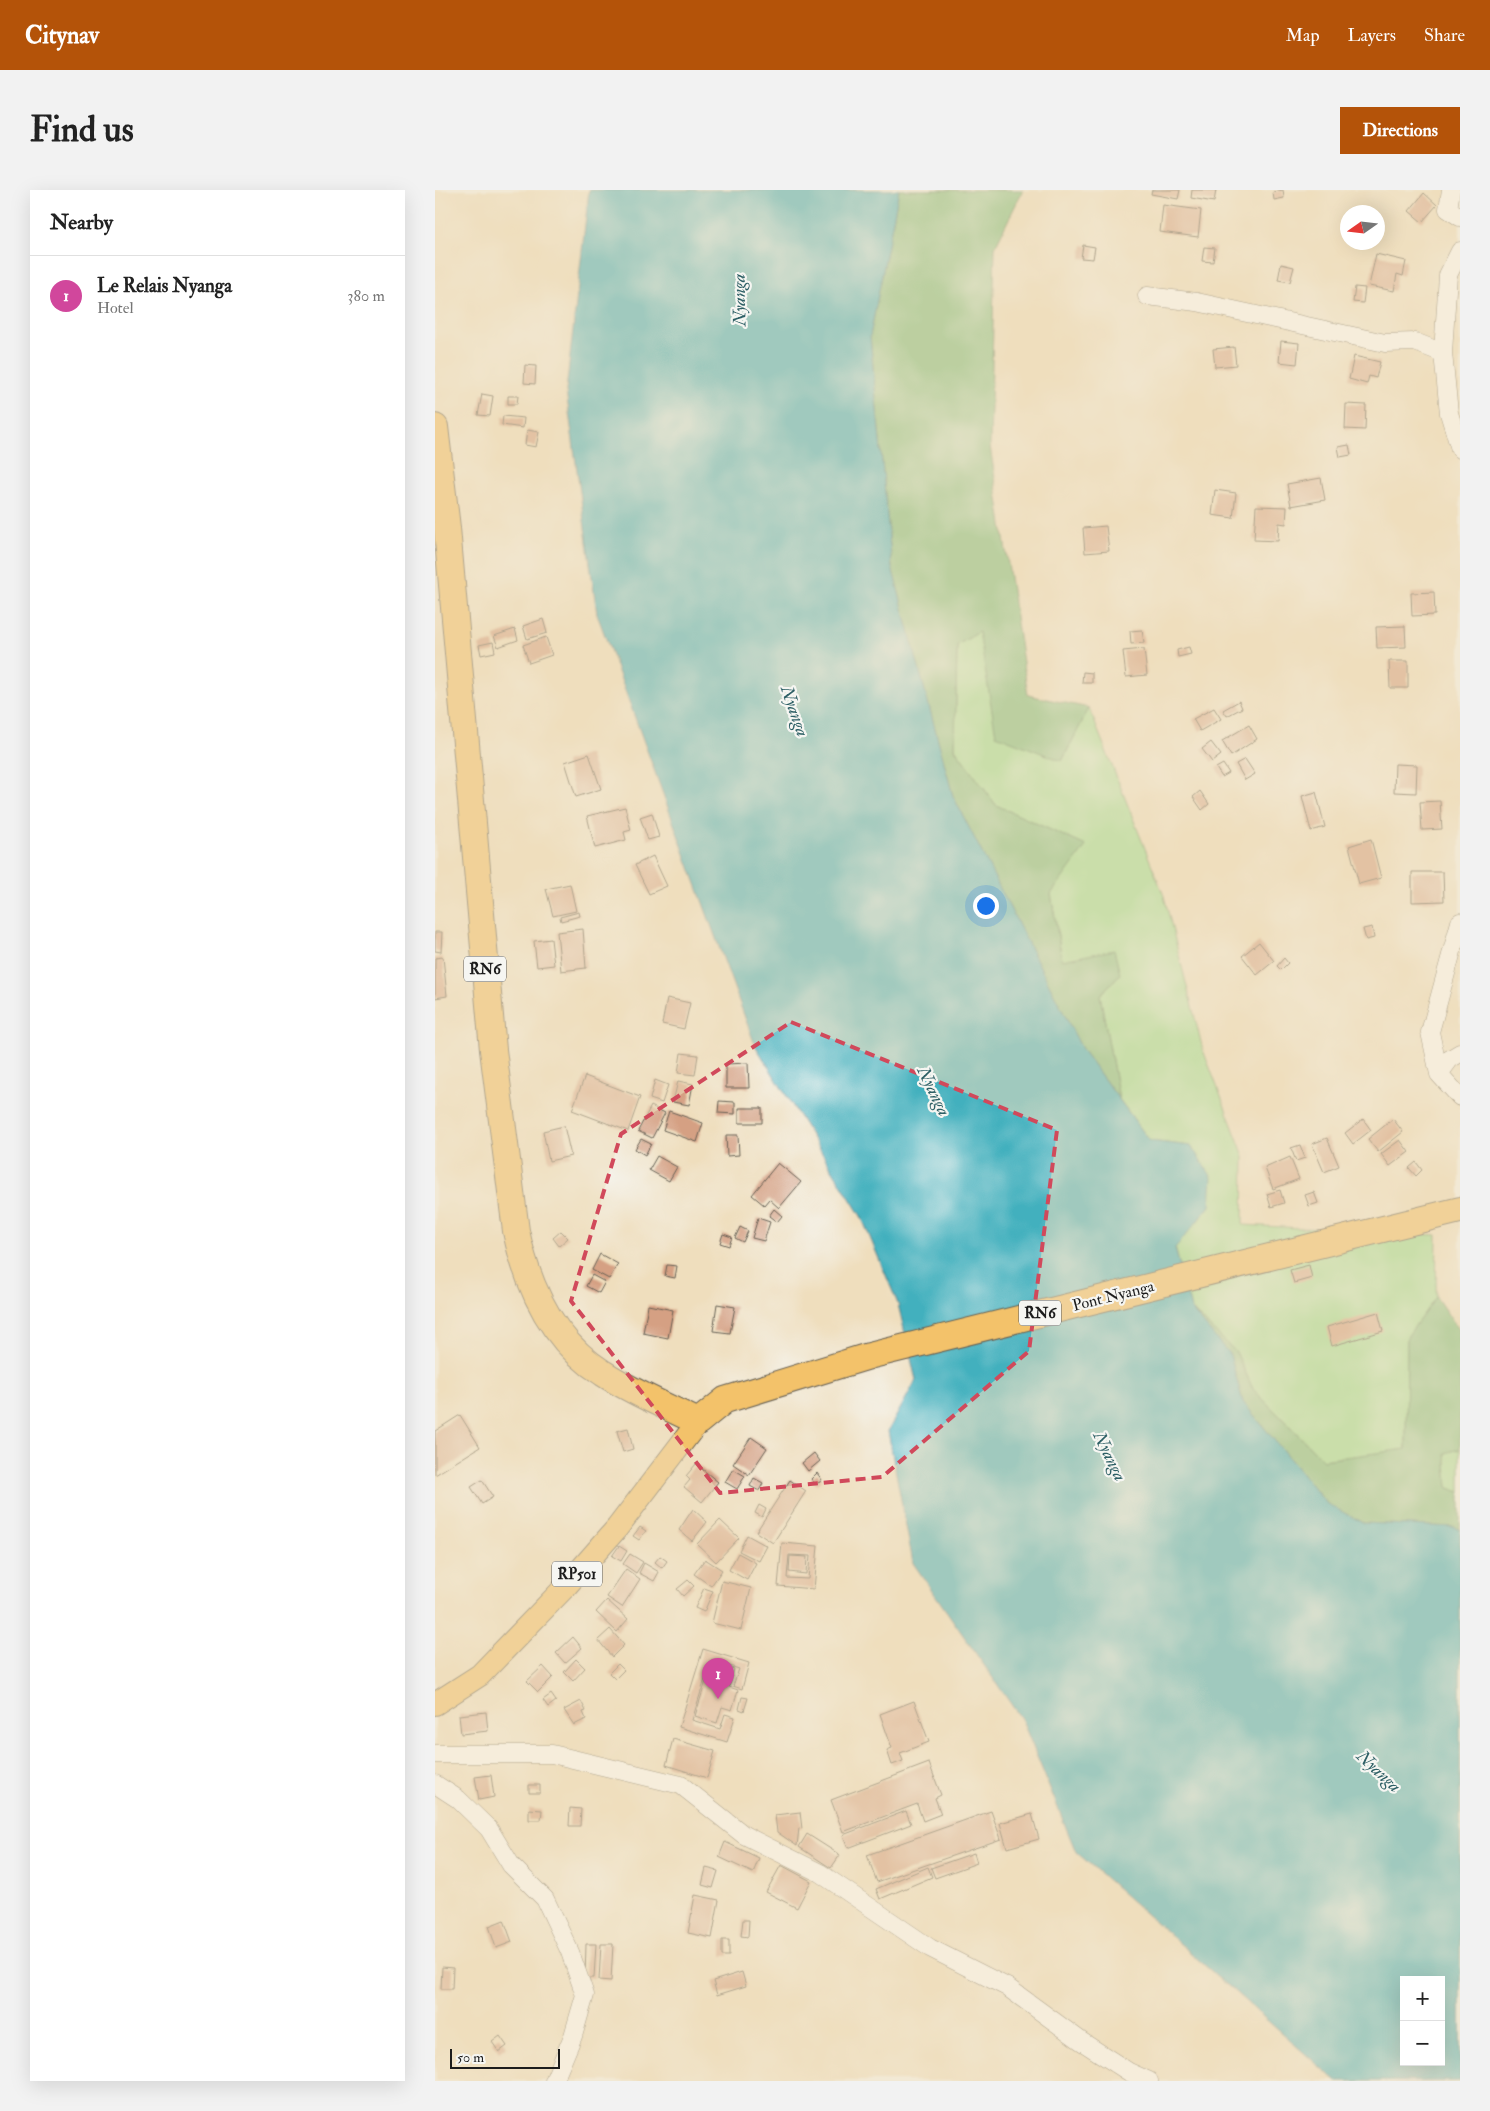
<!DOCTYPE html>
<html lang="en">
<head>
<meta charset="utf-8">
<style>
  :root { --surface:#fff; --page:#f2f2f2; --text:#222; --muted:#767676; --line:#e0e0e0; --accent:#b45309 }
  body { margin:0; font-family:"IM FELL Double Pica",serif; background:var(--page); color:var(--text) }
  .controls { position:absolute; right:15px; bottom:15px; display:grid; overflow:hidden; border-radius:0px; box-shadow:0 5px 20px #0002 }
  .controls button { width:45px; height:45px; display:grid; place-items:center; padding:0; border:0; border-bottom:1px solid var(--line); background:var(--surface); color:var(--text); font:25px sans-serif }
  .compass { position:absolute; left:905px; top:15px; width:45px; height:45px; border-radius:50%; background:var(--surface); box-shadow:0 5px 20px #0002; rotate:256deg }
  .scale { position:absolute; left:15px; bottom:12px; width:110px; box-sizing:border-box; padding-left:5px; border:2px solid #1c1c1c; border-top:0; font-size:14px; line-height:18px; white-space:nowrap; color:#1c1c1c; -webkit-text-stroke:4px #f6f6f2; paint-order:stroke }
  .you { position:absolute; left:550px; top:715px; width:18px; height:18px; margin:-12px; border:4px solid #fff; border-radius:50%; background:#1a73e8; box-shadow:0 0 0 8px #1a73e833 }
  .badge { display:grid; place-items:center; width:32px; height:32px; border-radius:50%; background:var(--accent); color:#fff; font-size:16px; font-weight:700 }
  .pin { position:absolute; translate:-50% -41px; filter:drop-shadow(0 1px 2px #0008) }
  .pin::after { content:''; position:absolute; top:26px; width:18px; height:15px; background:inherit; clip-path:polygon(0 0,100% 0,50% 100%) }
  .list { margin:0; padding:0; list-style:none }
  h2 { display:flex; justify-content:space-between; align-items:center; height:65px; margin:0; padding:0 20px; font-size:21px }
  h2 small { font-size:16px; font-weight:400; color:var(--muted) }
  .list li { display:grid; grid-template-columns:32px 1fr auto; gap:15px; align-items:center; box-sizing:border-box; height:80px; padding:0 20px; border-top:1px solid var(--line) }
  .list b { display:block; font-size:19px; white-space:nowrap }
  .list p { margin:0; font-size:16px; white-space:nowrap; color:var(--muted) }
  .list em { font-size:16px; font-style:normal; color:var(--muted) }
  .map { position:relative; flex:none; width:1025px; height:1891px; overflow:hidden; border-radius:0px }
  header { display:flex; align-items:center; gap:30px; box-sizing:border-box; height:70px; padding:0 25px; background:var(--accent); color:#fff }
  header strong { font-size:24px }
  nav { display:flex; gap:28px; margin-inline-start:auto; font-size:18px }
  .intro { display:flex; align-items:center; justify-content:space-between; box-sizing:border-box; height:120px; padding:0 30px }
  h1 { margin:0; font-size:35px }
  .button { padding:12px 22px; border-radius:0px; background:var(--accent); color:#fff; font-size:18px; font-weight:700 }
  main { display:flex; gap:30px; padding:0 30px }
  aside { flex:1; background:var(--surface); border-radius:0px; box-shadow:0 5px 20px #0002 }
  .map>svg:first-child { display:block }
  .green { fill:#9ede93; stroke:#5d7d58 }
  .forest { fill:#7ebd7d; stroke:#4d6c4c }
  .water { fill:#42b0be; stroke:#2f666d; fill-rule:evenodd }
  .building { fill:#d5a083; fill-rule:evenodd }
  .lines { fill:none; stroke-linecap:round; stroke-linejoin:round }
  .minor-casing { stroke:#666054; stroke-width:19 }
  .major-casing { stroke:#666054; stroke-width:24 }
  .highway-casing { stroke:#666054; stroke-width:28 }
  .minor { stroke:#fff; stroke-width:18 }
  .major { stroke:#f3c26a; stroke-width:22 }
  .highway { stroke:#f3c26a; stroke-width:26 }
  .marked { fill:none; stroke:#d1495b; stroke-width:4; stroke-dasharray:10 6; stroke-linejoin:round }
  .labels { text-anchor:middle; stroke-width:4.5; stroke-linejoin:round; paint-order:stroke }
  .shield { fill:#f6f6f2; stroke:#5d5d5c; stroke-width:1 }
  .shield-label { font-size:15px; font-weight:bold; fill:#1c1c1c }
  .street-label { font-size:16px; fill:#1c1c1c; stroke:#f6f6f2 }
  .water-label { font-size:18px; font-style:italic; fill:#2d5f65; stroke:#f6f6f2 }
</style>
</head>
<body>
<header>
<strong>Citynav</strong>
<nav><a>Map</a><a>Layers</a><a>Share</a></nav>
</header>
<div class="intro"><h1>Find us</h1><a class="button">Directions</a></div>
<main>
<aside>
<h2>Nearby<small></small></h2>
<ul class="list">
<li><span class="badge" style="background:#d1479c">1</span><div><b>Le Relais Nyanga</b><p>Hotel</p></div><em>380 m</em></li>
</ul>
</aside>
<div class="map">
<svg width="1025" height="1891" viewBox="0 0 1025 1891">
  <rect width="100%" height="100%" fill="#f6f6f2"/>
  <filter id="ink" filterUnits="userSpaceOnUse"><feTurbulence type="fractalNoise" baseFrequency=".02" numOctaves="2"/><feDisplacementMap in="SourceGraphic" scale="10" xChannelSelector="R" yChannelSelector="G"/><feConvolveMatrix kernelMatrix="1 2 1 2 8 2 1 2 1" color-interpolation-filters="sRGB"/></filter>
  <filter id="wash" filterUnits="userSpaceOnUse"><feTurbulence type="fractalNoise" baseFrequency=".0096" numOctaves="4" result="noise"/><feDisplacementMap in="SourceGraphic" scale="20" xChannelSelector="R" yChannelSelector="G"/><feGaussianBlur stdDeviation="1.12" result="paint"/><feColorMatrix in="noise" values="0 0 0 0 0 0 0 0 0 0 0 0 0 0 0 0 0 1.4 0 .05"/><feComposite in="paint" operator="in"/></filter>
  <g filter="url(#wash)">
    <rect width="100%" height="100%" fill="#efdebd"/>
    <path class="green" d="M544,442L627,571L654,518L729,706L768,860L809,966L808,1035L1002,1045L1001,1107L972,1147L971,1260L888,1270L818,1199L801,1162L756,1119L740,1057L775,1016L756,956L715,951L684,909L665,805L685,784L627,770L616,704L650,656L561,615L520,559L522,455Z
      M1025,1259V1302L1013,1298L1010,1263Z"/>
    <path class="forest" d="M464,0H588L560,57L555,256L593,505L654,518L627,571L561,545L544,442L522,455L520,559L561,615L651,656L616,704L627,770L679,760L685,784L665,805L684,909L648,861L518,606L457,377L435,146Z
      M1001,1107L1025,1142V1259L1010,1263L1013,1298L1025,1302V1340L1019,1337L928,1333L891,1313L808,1212L795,1165L756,1119L801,1162L818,1199L888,1270L971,1259L972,1147Z"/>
    <path class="water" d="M154,0H464L435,146L457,377L518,606L648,861L715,951L756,956L777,987L775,1016L740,1058L756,1119L795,1165L808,1212L891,1313L928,1333L1019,1337L1025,1340V1891H901L641,1662L587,1530L478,1373L453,1241L481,1190L463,1114L426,1026L320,855L162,424L131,201ZM969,1790H1006V1872H969Z"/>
    <g id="blocks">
      <path class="building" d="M717,0H745L743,9L716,4Z
        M757,0H781L779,12L756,8Z
        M848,0L849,8L839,10L838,2Z
        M989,3L1002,15L987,32L974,21Z
        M728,15L766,20L763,47L725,42Z
        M648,55L660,57L658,69L646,68Z
        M769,57L780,58L778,72L767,71Z
        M941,64L971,71L968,86L962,84L959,101L934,96Z
        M846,74L859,77L855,92L843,90Z
        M920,97L930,98L928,113L918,112Z
        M846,151L864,153L862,174L844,172Z
        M799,157L801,175L780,177L778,159Z
        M919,166L945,172L941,188L934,186L932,194L914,189Z
        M90,175L101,176L100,194L89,193Z
        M47,204L58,206L55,226L43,225Z
        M73,206H83L82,214H73Z
        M911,214L931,215L930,240L910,239Z
        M68,226L89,228L88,238L67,235Z
        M92,240L104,242L101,257L90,255Z
        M914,255L916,265L905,267L903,257Z
        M886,288L890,310L856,316L852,294Z
        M780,300L801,303L798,328L777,325Z
        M821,316L852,317L851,334L844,333L843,351L819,350Z
        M671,336L674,361L650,363L648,338Z
        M999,402L1000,425L977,426L976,403Z
        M108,429L112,443L92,449L88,436Z
        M970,436L971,457L942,458L941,437Z
        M80,439L83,450L63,457L59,446Z
        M707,440L709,453L696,454L695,441Z
        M111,447L117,465L94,473L88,455Z
        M58,452L60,462L46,465L44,455Z
        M754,457L756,464L743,467L742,460Z
        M709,459L712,485L691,487L688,461Z
        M954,471H973V498H955Z
        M648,482L657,483V493H647Z
        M804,511L807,518L792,526L788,520Z
        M779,518L786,529L765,541L758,529Z
        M814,535L822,549L796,566L787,551Z
        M776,552L786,565L777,572L767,559Z
        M154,564L166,599L141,607L130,572Z
        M810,569L820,584L810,590L801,574Z
        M788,574L794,583L787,587L781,578Z
        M960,574L982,575L981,603L959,602Z
        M765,601L774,614L767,620L758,607Z
        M881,602L890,637L876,641L867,606Z
        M1005,611L1007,639L987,640L985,612Z
        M190,617L196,640L189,642L191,650L160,658L152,626Z
        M217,623L224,647L213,650L205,627Z
        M936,649L946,688L924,694L914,656Z
        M218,666L232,696L214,704L200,675Z
        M977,682H1008L1009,711L977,712Z
        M135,694L141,721L118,726L111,699Z
        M144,722L145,726L126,731L125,727Z
        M937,737L939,748L931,750L928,739Z
        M148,739L151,778L126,781L122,742Z
        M0,742H7L6,762L0,761Z
        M116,749L119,775L102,777L99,751Z
        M824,752L839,771L822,785L807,766Z
        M8,767L12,806L0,808V768Z
        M849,768L853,773L846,780L842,776Z
        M232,808L255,813L249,839L227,834Z
        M246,863L263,865L260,885L243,883Z
        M313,873L314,898H291V874Z
        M150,886L205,907L193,941L137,920Z
        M220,890L233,895L227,913L215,909Z
        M243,891L258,894L254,915L238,912Z
        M284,911L300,912V924L283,923Z
        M216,916L230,923L217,948L203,941Z
        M304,918H327V933H304Z
        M234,921L268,933L262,952L228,940Z
        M928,929L936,940L918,954L910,943Z
        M958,929L968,942L943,962L933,949Z
        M129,936L136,966L114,971L108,941Z
        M291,945H303L304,965L292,966Z
        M892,948L904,976L889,982L877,954Z
        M206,949L216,954L210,965L200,959Z
        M965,950L974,962L955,976L946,964Z
        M865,955L870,968L861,971L856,958Z
        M222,966L242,977L234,991L214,980Z
        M855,967L864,989L838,999L830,978Z
        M981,972L987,980L981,986L974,978Z
        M343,973L366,992L344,1018L334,1009L329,1015L317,1005Z
        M845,1000L849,1013L836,1017L832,1004Z
        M879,1002L883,1013L874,1016L870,1005Z
        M339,1019L347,1026L342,1032L334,1026Z
        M323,1028L335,1032L329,1051L317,1048Z
        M305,1037L313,1041L308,1052L300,1048Z
        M126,1041L133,1048L124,1056L118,1048Z
        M288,1044L297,1047L294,1056L285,1053Z
        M165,1064L183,1074L174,1089L157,1080Z
        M232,1075L242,1076L240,1088L230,1086Z
        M874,1075L877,1088L859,1093L855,1080Z
        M157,1085L170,1092L164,1103L151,1096Z
        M282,1114L300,1117L295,1143L278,1141Z
        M213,1115L238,1120L233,1148L208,1143Z
        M943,1122L948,1141L897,1156L892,1137Z
        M25,1225L45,1257L0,1285V1241Z
        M193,1238L198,1259L188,1262L182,1241Z
        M316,1247L332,1258L314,1285L298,1274Z
        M379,1263L385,1271L373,1281L367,1273Z
        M261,1274L283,1292L267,1312L249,1297L255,1290L251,1286Z
        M298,1279L310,1286L302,1299L290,1292Z
        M382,1283L387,1290L381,1295L376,1289Z
        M319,1288L328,1293L324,1301L315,1296Z
        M47,1290L58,1307L47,1314L36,1297Z
        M355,1290L371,1301L338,1353L321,1342Z
        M324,1315L331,1319L327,1327L320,1323Z
        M258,1319L272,1332L257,1351L244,1340Z
        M285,1330L304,1348L281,1372L262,1354Z
        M205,1337L211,1341L204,1350L198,1346Z
        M312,1345L332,1356L324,1371L304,1361Z
        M347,1353L383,1356L379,1399L343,1396ZM354,1365L375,1366L373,1389L352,1388Z
        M184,1356L192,1361L186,1371L177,1366Z
        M303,1363L321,1373L312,1390L294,1380Z
        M195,1364L208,1372L201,1383L188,1374Z
        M225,1366L232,1371L227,1378L220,1372Z
        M355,1366L372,1367L371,1384L354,1382Z
        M270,1369L287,1380L276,1396L259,1384Z
        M209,1373L224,1382L219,1391L204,1383Z
        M191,1379L205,1389L187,1417L172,1407Z
        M253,1390L259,1396L248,1406L242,1399Z
        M287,1391L316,1398L306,1440L277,1433Z
        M269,1398L278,1401L269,1422L260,1418Z
        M172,1410L193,1429L182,1442L161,1422Z
        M175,1439L189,1455L177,1467L163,1450Z
        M138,1447L147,1458L130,1473L121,1463Z
        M268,1459L314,1473L307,1499L298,1496L304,1479L276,1470L257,1530L285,1539L290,1524L300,1527L292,1552L244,1537Z
        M141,1469L150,1478L138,1491L129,1482Z
        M277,1472L299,1479L294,1497L303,1500L297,1520L287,1517L282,1533L260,1526Z
        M183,1474L189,1480L180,1489L174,1483Z
        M108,1476L118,1487L103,1502L92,1491Z
        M116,1504L121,1511L113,1517L108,1510Z
        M307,1507L313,1508L309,1521L304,1519Z
        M146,1511L151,1521L148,1522L151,1529L139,1535L129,1520Z
        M479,1511L494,1552L465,1563L468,1571L457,1575L452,1560L457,1558L445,1524Z
        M51,1522L53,1541L26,1544L24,1525Z
        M238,1549L280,1561L272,1588L231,1575Z
        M494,1573L506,1605L500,1608L506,1624L488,1631L482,1614L408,1642L396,1610Z
        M56,1585L59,1607L44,1610L40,1587Z
        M94,1595H105V1603H94Z
        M135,1618L146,1619L145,1636H134Z
        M94,1619L107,1620L106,1630H94Z
        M471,1621L476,1634L413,1658L408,1645Z
        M556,1621L566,1649L442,1692L432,1665Z
        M365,1622L367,1639L364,1638L362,1656L342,1642L340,1625Z
        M597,1624L604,1649L572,1658L565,1633Z
        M372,1644L405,1665L396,1678L364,1657Z
        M290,1652L324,1668L318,1683L284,1667Z
        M539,1663L542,1673L500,1688L496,1678Z
        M346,1675L376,1691L362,1718L331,1702Z
        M493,1677L497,1687L445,1709L441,1699Z
        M271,1678L283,1681L278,1698L267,1695Z
        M260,1705L284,1710L277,1748L253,1743Z
        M69,1730L77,1752L61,1758L54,1736Z
        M308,1730H314L313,1747L306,1746Z
        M287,1750H294V1766H287Z
        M151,1754H161L159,1788H150Z
        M166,1754H178L176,1791L164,1790Z
        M7,1777L18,1778L17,1799H6Z
        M307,1782L311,1796L282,1805L278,1791Z
        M65,1846L72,1856L64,1862L57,1852Z"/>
    </g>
  </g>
  <g filter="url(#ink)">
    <use href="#blocks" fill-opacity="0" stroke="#666054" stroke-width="1"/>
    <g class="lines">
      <g class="minor-casing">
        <path id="minor" d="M1016,0L1013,19L1025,27
          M1025,61L1013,85L1008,163L1014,223L1025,259
          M712,106L762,112L950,153L980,152L1008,163
          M1025,732L995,842L1004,884L1025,907
          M1004,884L1015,869L1025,863
          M0,1564H117L246,1595L309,1645L385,1683L495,1758L572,1797L646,1851L694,1882L714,1891
          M0,1594L23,1609L54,1639L76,1675L110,1709L135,1762L150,1805L138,1846L119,1891"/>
      </g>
      <g class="major-casing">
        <path id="major" d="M0,1514L45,1485L132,1395L182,1338L263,1232"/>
      </g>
      <g class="highway-casing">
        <path id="highway" d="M0,237L12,338L58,860L81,1041C93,1098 117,1151 168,1183C198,1203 232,1216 263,1232L290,1210L434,1166L1025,1020"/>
      </g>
      <use href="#minor" class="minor"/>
      <use href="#major" class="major"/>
      <use href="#highway" class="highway"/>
    </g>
  </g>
  <path d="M0 0H1025V1891H0ZM356,832L622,940L594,1161L447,1287L285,1303L136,1111L186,944Z" fill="#efdebd" fill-opacity=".55" fill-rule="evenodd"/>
  <path class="marked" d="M356,832L622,940L594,1161L447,1287L285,1303L136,1111L186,944Z"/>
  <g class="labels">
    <g class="shield">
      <rect x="29" y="766.5" width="42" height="25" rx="4"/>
      <rect x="584" y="1110.5" width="42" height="25" rx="4"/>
      <rect x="117" y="1371.5" width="50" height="25" rx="4"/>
    </g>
    <g class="shield-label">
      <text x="50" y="784">RN6</text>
      <text x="605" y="1128">RN6</text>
      <text x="142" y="1389">RP501</text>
    </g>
    <g class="street-label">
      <text transform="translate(678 1105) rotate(-14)" y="6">Pont Nyanga</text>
    </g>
    <g class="water-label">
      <text transform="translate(304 110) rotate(-91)" y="6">Nyanga</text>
      <text transform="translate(360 521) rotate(71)" y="6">Nyanga</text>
      <text transform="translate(499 901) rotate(64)" y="6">Nyanga</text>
      <text transform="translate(675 1266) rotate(64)" y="6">Nyanga</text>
      <text transform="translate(944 1581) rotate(43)" y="6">Nyanga</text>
    </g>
  </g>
</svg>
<div class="controls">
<button>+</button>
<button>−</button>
</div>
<svg class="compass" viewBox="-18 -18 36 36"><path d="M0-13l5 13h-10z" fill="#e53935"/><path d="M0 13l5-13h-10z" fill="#767676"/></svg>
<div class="scale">50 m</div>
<div class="you"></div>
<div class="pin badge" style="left:283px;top:1509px;background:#d1479c">1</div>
</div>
</main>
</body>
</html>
